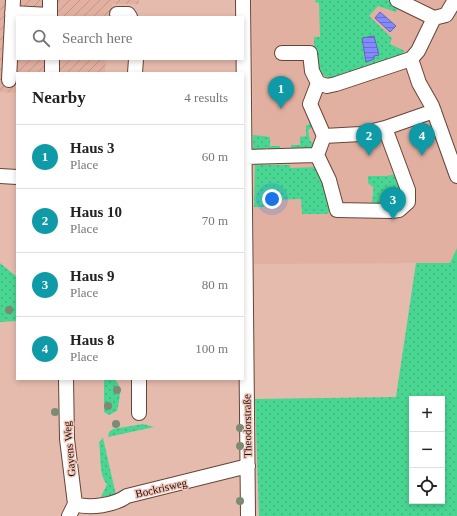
<!DOCTYPE html>
<html lang="en">
<head>
<meta charset="utf-8">
<style>
  :root { --surface:#fff; --page:#f6f6f6; --text:#222; --muted:#767676; --line:#e0e0e0; --accent:#d93025 }
  body { margin:0; font-family:"Times New Roman",serif; background:var(--page); color:var(--text) }
  .controls { position:absolute; right:12px; bottom:12px; display:grid; overflow:hidden; border-radius:0px; box-shadow:0 2px 6px #0003 }
  .controls button { width:36px; height:36px; display:grid; place-items:center; padding:0; border:0; border-bottom:1px solid var(--line); background:var(--surface); color:var(--text); font:20px sans-serif }
  .you { position:absolute; left:272px; top:199px; width:14px; height:14px; margin:-10px; border:3px solid #fff; border-radius:50%; background:#1a73e8; box-shadow:0 0 0 6px #1a73e833 }
  .badge { display:grid; place-items:center; width:26px; height:26px; border-radius:50%; background:var(--accent); color:#fff; font-size:13px; font-weight:700 }
  .pin { position:absolute; translate:-50% -33px; filter:drop-shadow(0 1px 2px #0008) }
  .pin::after { content:''; position:absolute; top:21px; width:14px; height:12px; background:inherit; clip-path:polygon(0 0,100% 0,50% 100%) }
  .list { margin:0; padding:0; list-style:none }
  h2 { display:flex; justify-content:space-between; align-items:center; height:52px; margin:0; padding:0 16px; font-size:17px }
  h2 small { font-size:13px; font-weight:400; color:var(--muted) }
  .list li { display:grid; grid-template-columns:26px 1fr auto; gap:12px; align-items:center; box-sizing:border-box; height:64px; padding:0 16px; border-top:1px solid var(--line) }
  .list b { display:block; font-size:15px; white-space:nowrap }
  .list p { margin:0; font-size:13px; white-space:nowrap; color:var(--muted) }
  .list em { font-size:13px; font-style:normal; color:var(--muted) }
  .icon { flex:none; width:22px; height:22px; fill:none; stroke:currentColor; stroke-width:2; stroke-linecap:round; stroke-linejoin:round }
  .map { position:relative; flex:none; width:457px; height:516px; overflow:hidden }
  .search { position:absolute; background:var(--surface); box-shadow:0 2px 6px #0003; left:16px; top:16px; width:228px; height:44px; display:flex; align-items:center; gap:10px; box-sizing:border-box; padding:0 14px; border-radius:0px; color:var(--muted); font-size:15px }
  .panel { position:absolute; background:var(--surface); box-shadow:0 2px 6px #0003; left:16px; top:72px; width:228px; height:308px; border-radius:0px }
  .map>svg:first-child { display:block }
  .built { fill:#e2b0a0 }
  .industrial { fill:url(#industrial-furrows) }
  .green { fill:url(#green-dots); fill-rule:evenodd }
  .water { fill:url(#water-rules); stroke:#6464b4 }
  .lines { fill:none; stroke-linecap:round; stroke-linejoin:round }
  .minor-casing { stroke:#674438; stroke-width:16 }
  .minor { stroke:#fff; stroke-width:14 }
  .tree { fill:#7c8b74 }
  .labels { text-anchor:middle; stroke-width:3; stroke-linejoin:round; paint-order:stroke }
  .street-label { font-size:11px; fill:#1c0e09; stroke:#f3c8ba }
</style>
</head>
<body>
<div class="map">
<svg width="457" height="516" viewBox="0 0 457 516">
  <defs>
    <pattern id="industrial-furrows" width="10" height="10" patternUnits="userSpaceOnUse"><rect width="10" height="10" fill="#e2b0a0"/><path d="M-1 1l2-2M0 10L10 0M9 11l2-2" fill="none" stroke="#c19688"/></pattern>
    <pattern id="green-dots" width="8" height="8" patternUnits="userSpaceOnUse"><rect width="8" height="8" fill="#49d693"/><path d="M2 2h.1M6 6h.1" fill="none" stroke="#3fb67d" stroke-width="1.8" stroke-linecap="round"/></pattern>
    <pattern id="water-rules" width="6" height="5" patternUnits="userSpaceOnUse"><rect width="6" height="5" fill="#8389fe"/><path d="M0 2.5h6" fill="none" stroke="#6a6ecc"/></pattern>
  </defs>
  <rect width="100%" height="100%" fill="#e5bbae"/>
  <path class="built" d="M252,0H457V248L450,263L254,264Z"/>
  <path class="industrial" d="M0,0H139V4H112V17H17V59H106L105,73H17V93L0,92Z"/>
  <path class="green" d="M315,0H388L399,6L396,12L378,6L369,16L392,38L390,44L405,51L399,57L332,79C312,73 314,55 314,37H320L319,3L315,2Z
    M311,120L315,126L308,130L310,141L317,145L315,148L291,150V145H300V137L306,136V125H309V121Z
    M253,135L270,137V146H280V149L268,150V148L266,147L265,150H253Z
    M255,165H290V168L318,167L329,194V212L327,214H302L301,199L272,200L271,207H254Z
    M395,174L402,189H399L394,200L396,203L393,205L372,208C371,200 374,195 373,187L368,183V176H387Z
    M457,248V516H259L255,399L396,397L416,263H450ZM412,399H442V501H412Z
    M0,263L17,277V321L0,322Z
    M114,379C124,387 119,400 117,411L109,415L104,412V379Z
    M143,424L154,427L108,437L109,432L113,429Z
    M103,438L116,495L101,497L107,484C99,477 101,454 99,442Z"/>
  <path class="water" d="M380,12L396,26L390,32L375,18Z
    M374,36L379,55L374,56V59L366,62L362,38Z"/>
  <g class="lines">
    <g class="minor-casing">
      <path id="minor" d="M50,0V17
        M243,0L248,516
        M397,0L434,18L418,51L411,59
        M12,13L50,15
        M117,14H128L130,17
        M434,18L446,15L455,0
        M282,53H310L312,71L318,83
        M52,73V59
        M135,73L136,59
        M9,80L13,0
        M385,128L434,111
        M317,155L324,136L310,104L318,83L327,86L336,84L411,59L419,83L432,106L457,176
        M317,155L329,180L337,210L391,211L399,210L408,202V190L385,128L361,134L324,136
        M245,157L317,155
        M0,176L17,177
        M66,379L67,439L75,504L69,516
        M139,413V379
        M75,504C90,509 115,505 127,496L248,466"/>
    </g>
    <use href="#minor" class="minor"/>
  </g>
  <g class="tree">
    <circle cx="9" cy="310" r="4"/>
    <circle cx="117" cy="390" r="4"/>
    <circle cx="108" cy="406" r="4"/>
    <circle cx="55" cy="412" r="4"/>
    <circle cx="116" cy="424" r="4"/>
    <circle cx="240" cy="428" r="4"/>
    <circle cx="240" cy="446" r="4"/>
    <circle cx="240" cy="501" r="4"/>
  </g>
  <g class="labels">
    <g class="street-label">
      <text transform="translate(247 426) rotate(-91)" y="4">Theodorstraße</text>
      <text transform="translate(69 449) rotate(-95)" y="4">Gayens Weg</text>
      <text transform="translate(161 488) rotate(-13)" y="4">Bockrisweg</text>
    </g>
  </g>
</svg>
<div class="controls">
<button>+</button>
<button>−</button>
<button><svg class="icon" aria-label="locate" viewBox="0 0 24 24"><circle cx="12" cy="12" r="6"/><path d="M12 2v4M12 18v4M2 12h4M18 12h4"/></svg></button>
</div>
<div class="you"></div>
<div class="pin badge" style="left:281px;top:109px;background:#0f9aa8">1</div>
<div class="pin badge" style="left:369px;top:156px;background:#0f9aa8">2</div>
<div class="pin badge" style="left:393px;top:220px;background:#0f9aa8">3</div>
<div class="pin badge" style="left:422px;top:156px;background:#0f9aa8">4</div>
<div class="search"><svg class="icon" aria-label="search" viewBox="0 0 24 24"><circle cx="10" cy="10" r="6"/><path d="M15 15l6 6"/></svg>Search here</div>
<section class="panel">
<h2>Nearby<small>4 results</small></h2>
<ul class="list">
<li><span class="badge" style="background:#0f9aa8">1</span><div><b>Haus 3</b><p>Place</p></div><em>60 m</em></li>
<li><span class="badge" style="background:#0f9aa8">2</span><div><b>Haus 10</b><p>Place</p></div><em>70 m</em></li>
<li><span class="badge" style="background:#0f9aa8">3</span><div><b>Haus 9</b><p>Place</p></div><em>80 m</em></li>
<li><span class="badge" style="background:#0f9aa8">4</span><div><b>Haus 8</b><p>Place</p></div><em>100 m</em></li>
</ul>
</section>
</div>
</body>
</html>
